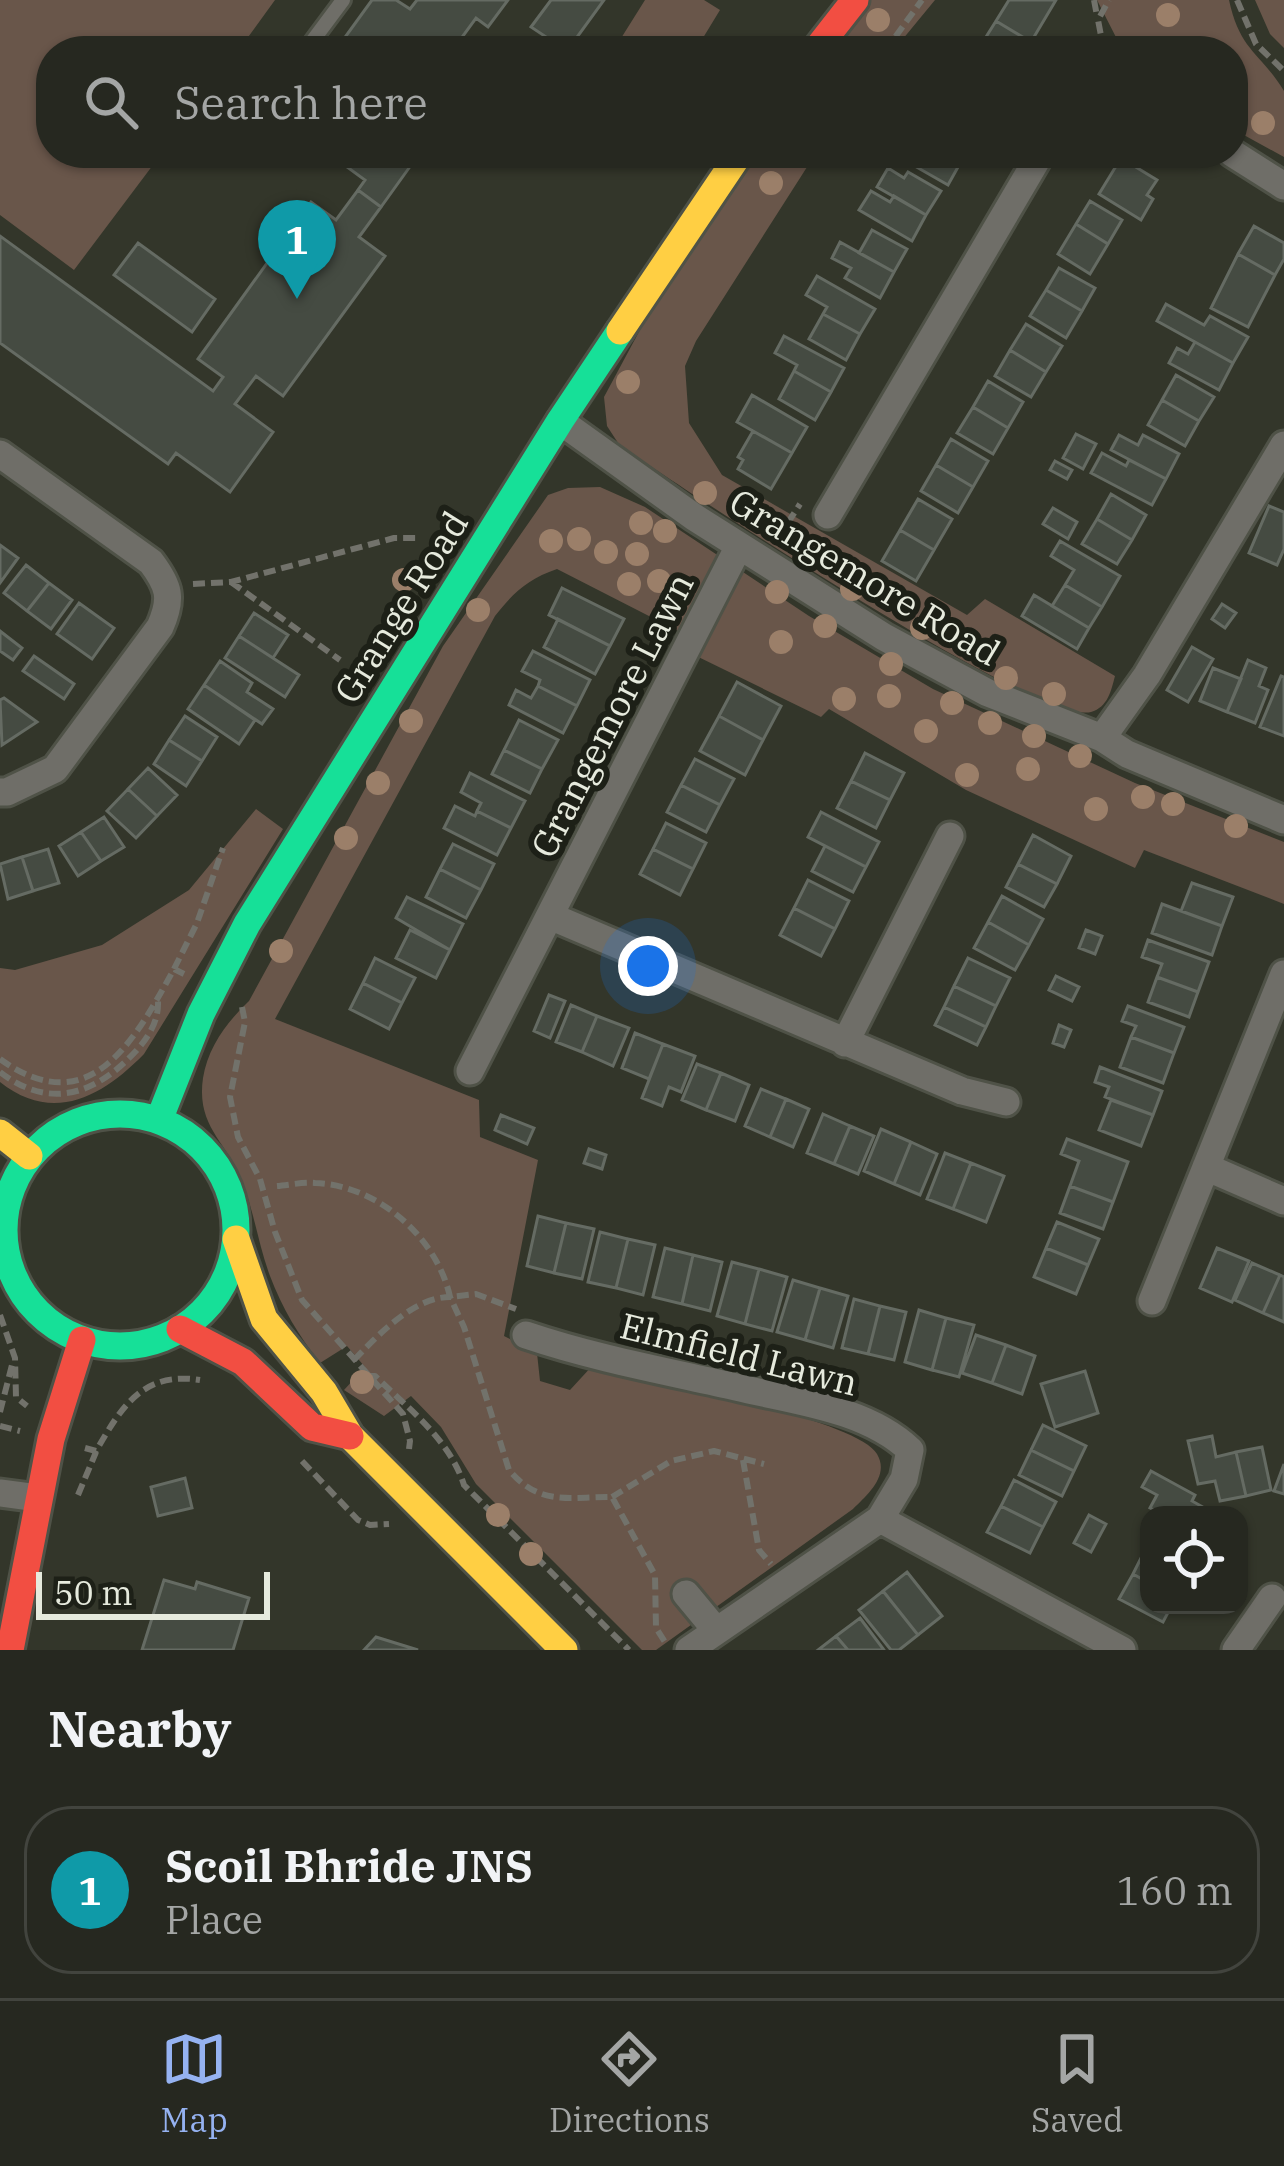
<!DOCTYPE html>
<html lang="en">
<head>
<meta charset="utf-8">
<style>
  :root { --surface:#262820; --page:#2e3029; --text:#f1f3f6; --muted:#a4a6a5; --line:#42443e; --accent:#95b2f1 }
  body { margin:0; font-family:"IBM Plex Serif",serif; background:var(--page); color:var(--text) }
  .controls { position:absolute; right:36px; bottom:36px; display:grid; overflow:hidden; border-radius:24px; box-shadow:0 3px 9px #0004 }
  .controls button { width:108px; height:108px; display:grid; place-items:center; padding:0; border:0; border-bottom:3px solid var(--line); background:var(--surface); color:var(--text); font:60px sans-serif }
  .scale { position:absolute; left:36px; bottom:30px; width:234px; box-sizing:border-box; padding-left:12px; border:6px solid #e6eadd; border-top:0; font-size:33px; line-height:42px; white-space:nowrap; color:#e6eadd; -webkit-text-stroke:9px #1d2017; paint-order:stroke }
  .you { position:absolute; left:648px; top:966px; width:42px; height:42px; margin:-30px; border:9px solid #fff; border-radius:50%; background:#1a73e8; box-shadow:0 0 0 18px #1a73e833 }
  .badge { display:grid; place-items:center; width:78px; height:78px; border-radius:50%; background:var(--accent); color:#fff; font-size:39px; font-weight:700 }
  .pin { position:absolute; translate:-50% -99px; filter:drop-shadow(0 3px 6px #0008) }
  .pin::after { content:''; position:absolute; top:63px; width:42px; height:36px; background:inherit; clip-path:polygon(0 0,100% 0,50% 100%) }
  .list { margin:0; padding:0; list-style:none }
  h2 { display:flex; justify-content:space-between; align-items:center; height:156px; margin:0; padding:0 48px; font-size:51px }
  h2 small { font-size:39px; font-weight:400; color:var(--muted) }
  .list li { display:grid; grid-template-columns:78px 1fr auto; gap:36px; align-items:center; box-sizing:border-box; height:168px; margin:0 24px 24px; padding:0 24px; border:3px solid var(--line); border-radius:48px }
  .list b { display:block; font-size:45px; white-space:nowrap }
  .list p { margin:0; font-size:39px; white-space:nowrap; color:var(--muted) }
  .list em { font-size:39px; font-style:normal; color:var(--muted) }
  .icon { flex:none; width:66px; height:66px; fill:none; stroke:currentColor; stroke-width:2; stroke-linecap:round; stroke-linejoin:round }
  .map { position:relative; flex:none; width:1284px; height:1650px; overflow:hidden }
  .search { position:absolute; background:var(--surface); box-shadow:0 3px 9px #0004; left:36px; right:36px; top:36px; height:132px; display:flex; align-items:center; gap:30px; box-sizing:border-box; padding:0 42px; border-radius:48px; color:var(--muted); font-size:45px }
  .sheet { height:348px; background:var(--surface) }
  nav { display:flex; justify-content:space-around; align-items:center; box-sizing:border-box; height:168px; border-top:3px solid var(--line); background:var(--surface); font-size:33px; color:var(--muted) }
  nav a { display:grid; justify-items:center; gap:6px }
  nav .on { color:var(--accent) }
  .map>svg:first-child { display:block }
  .green { fill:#69564a }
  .building { fill:#454b42; stroke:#656b63; stroke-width:3 }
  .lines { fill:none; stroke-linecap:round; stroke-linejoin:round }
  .lane-casing { stroke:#4f5247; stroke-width:20 }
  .street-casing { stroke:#4f5247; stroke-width:33 }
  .fast-casing { stroke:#4f5247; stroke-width:33 }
  .slow-casing { stroke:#4f5247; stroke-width:33 }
  .jam-casing { stroke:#4f5247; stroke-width:33 }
  .path { stroke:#72726b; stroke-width:6; stroke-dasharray:12 6; stroke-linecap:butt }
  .lane { stroke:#6f6e68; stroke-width:14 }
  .street { stroke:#6f6e68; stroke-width:27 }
  .fast { stroke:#16e098; stroke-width:27 }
  .slow { stroke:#ffcf43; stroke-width:27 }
  .jam { stroke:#f24e42; stroke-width:27 }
  .tree { fill:#9b7f69 }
  .labels { text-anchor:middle; stroke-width:12; stroke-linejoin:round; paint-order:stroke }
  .street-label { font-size:36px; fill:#e6eadd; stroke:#1d2017 }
</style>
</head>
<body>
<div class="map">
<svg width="1284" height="1650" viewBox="0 0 1284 1650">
  <rect width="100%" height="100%" fill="#33362a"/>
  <path class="green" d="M0,0H275L238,51H51V153H162L74,270L0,215Z
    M645,0H704L720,10L695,51H613Z
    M855,0H935L893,51H816Z
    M1097,0H1229C1240,51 1260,52 1284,91V157L1233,129V51H1123Z
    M1255,0H1284V48L1270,34Z
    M740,153H816L696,341L685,366L689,423L722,475L967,615L985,599L1115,676C1111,691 1108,707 1091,712C1039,726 683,488 620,446L607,426L604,397L715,190Z
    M600,487L645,507L809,616L933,689L1135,783L1284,842V904L1144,850L1135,868L966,790L829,709L821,717L684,650L690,637L557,569C528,579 514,592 495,616L275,1019L479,1100L480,1137L538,1160L504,1336L537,1353L540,1381L570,1390L593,1365C641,1377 857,1419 877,1454C890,1476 867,1495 853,1509L656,1650H642L476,1484L441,1427L411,1396L384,1416L344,1390L365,1367L347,1346L320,1363C299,1336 282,1308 270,1276C258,1244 254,1210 241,1179C226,1141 196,1126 203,1078C208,1047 227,1022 249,1001L443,646L548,495L568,488Z
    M256,809L283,829L144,1054C102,1097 53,1124 0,1082V968L15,970L102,945L189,890Z"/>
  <path class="building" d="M372,0H396L410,9L417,0H508L488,27L476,18L452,51H335Z
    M551,0H604L567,51L531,27Z
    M1009,0H1056L1031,42L996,21Z
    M996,21L1031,42L1025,51H992L981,45Z
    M960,40L979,51H954Z
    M328,153H418L419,154L381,207L358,190L365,180Z
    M892,153H954L963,158L948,185Z
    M1121,158L1157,180L1147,195L1153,199L1141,220L1099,194Z
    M888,168L904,178L908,172L941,191L926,215L877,187Z
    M358,190L381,207L359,237L385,256L283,396L256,376L235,404L273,432L230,492L176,453L168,464L0,343V236L213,391L223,377L198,359L311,202L336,220Z
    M871,191L890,202L894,196L926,215L912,241L859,210Z
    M1090,201L1122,220L1108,244L1076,224Z
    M1076,224L1108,244L1090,274L1058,254Z
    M1254,226L1284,243V259L1275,275L1238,254Z
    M872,230L907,249L894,272L859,253Z
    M840,242L894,272L880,298L845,278L851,268L832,258Z
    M138,243L215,299L192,332L114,275Z
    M1238,254L1275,275L1248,327L1211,308Z
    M1059,268L1095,288L1082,311L1046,290Z
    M817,276L875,309L860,334L823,314L827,307L806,295Z
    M1046,290L1082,311L1066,338L1030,316Z
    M1166,304L1204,325L1210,316L1248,337L1233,363L1157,321Z
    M823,314L860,334L846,360L809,339Z
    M1026,324L1062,346L1046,372L1010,350Z
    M784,336L844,368L831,392L794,371L797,365L775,353Z
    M1195,342L1233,363L1219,390L1169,363L1177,348L1188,354Z
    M1010,350L1046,372L1031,397L995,376Z
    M794,371L831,392L815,420L779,399Z
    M1176,375L1214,397L1199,421L1162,400Z
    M988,381L1023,402L1008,428L973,407Z
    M752,395L807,427L792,453L737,422Z
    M1162,400L1199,421L1185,446L1148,425Z
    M973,407L1008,428L993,454L957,433Z
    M753,431L792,453L771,489L738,469L743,460L738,457Z
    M1076,434L1096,444L1083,469L1063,458Z
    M1119,435L1138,445L1143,435L1179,454L1166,479L1111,450Z
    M951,439L988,461L973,487L936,465Z
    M1102,453L1126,466L1129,460L1166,479L1152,505L1091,473Z
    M1055,461L1072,470L1067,479L1050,470Z
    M936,465L973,487L958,513L921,491Z
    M1111,494L1146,515L1132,540L1097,519Z
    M918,499L952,519L934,550L900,530Z
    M1269,506L1284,512V549L1277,565L1249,553Z
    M1053,508L1077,522L1068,539L1043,524Z
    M1097,519L1132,540L1117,564L1082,544Z
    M900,530L934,550L916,581L882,561Z
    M1060,541L1120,576L1102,607L1065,585L1074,570L1051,556Z
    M0,545L18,558L0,583Z
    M26,565L49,583L27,611L4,593Z
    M49,583L72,600L51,629L27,611Z
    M1065,585L1102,607L1089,628L1052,606Z
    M562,588L624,619L610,646L549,615Z
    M1034,595L1089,628L1077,649L1022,616Z
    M79,603L114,628L92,659L57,634Z
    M1222,604L1236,613L1225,628L1212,619Z
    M254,613L288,635L273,658L239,636Z
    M558,619L610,646L595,674L544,647Z
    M0,631L22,648L13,660L0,651Z
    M239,636L299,675L285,697L225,658Z
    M1192,647L1213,659L1188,702L1167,690Z
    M533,651L590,680L577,706L538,686L540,680L522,671Z
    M34,656L74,684L64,699L23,671Z
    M1248,660L1266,668L1259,686L1268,690L1255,723L1227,712Z
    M220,661L252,683L247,692L273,709L262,724L204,685Z
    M1213,668L1241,679L1227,712L1200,701Z
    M1281,676L1284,677V736L1260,727Z
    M737,682L781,706L763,740L719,716Z
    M204,685L255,720L239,744L188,709Z
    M538,686L577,706L563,733L509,705L516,690L531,698Z
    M4,698L37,722L2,745L0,700Z
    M185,716L217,737L202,761L169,740Z
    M719,716L763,740L745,775L700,751Z
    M519,720L558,740L542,769L504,750Z
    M169,740L202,761L186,786L154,764Z
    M504,750L542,769L530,793L492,774Z
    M865,753L904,773L890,800L851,781Z
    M695,759L734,779L720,805L681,785Z
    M148,768L177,795L157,816L128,789Z
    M470,773L525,801L511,828L477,811L481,803L461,792Z
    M851,781L890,800L876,828L837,808Z
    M681,785L720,805L706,832L667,812Z
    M128,789L157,816L136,838L107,811Z
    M455,806L475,816L477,811L511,828L497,855L444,828Z
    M821,812L879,842L866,867L808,837Z
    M104,817L124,847L101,861L81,832Z
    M666,823L706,843L693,869L653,849Z
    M81,832L101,861L78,876L59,846Z
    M1033,835L1071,856L1057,884L1018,864Z
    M453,844L494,864L481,890L440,869Z
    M825,846L866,867L853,892L812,871Z
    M48,849L59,883L33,891L22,857Z
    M653,849L693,869L680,895L640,874Z
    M22,857L33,891L8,899L0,864Z
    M1018,864L1057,884L1044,907L1006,887Z
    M440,869L481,890L466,918L426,897Z
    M808,880L849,901L835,929L794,908Z
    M1192,883L1233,897L1222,926L1181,911Z
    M1002,896L1043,919L1029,945L988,922Z
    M407,897L463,924L450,950L396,918Z
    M1162,904L1222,926L1212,955L1152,933Z
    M794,908L835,929L821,956L780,935Z
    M988,922L1029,945L1015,970L974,948Z
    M410,930L450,950L436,978L396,958Z
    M1086,930L1102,936L1095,954L1079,948Z
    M1148,940L1209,962L1198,992L1157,977L1162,964L1142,957Z
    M375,958L415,978L402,1003L363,983Z
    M968,958L1010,978L996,1006L954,986Z
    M1056,976L1079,987L1072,1001L1049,990Z
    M1157,977L1198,992L1189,1017L1148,1002Z
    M363,983L402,1003L389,1029L350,1009Z
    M954,986L996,1006L986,1027L944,1007Z
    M549,995L565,1001L550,1038L534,1031Z
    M571,1005L597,1016L582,1052L556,1042Z
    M1128,1006L1184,1027L1174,1053L1131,1037L1136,1026L1122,1021Z
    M944,1007L986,1027L977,1045L935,1025Z
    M597,1016L629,1028L613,1066L582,1052Z
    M1059,1025L1071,1030L1064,1047L1053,1043Z
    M635,1033L663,1044L649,1079L622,1068Z
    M1131,1037L1174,1053L1163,1083L1120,1067Z
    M663,1044L695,1056L681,1092L669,1087L662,1106L642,1098Z
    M697,1064L721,1073L706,1110L682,1100Z
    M1100,1067L1162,1091L1153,1115L1105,1097L1109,1087L1095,1082Z
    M721,1073L749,1085L735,1121L706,1110Z
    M761,1089L786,1099L770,1137L745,1126Z
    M786,1099L809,1109L793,1147L770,1137Z
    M1111,1100L1153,1115L1141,1146L1099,1130Z
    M823,1114L850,1126L834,1164L807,1153Z
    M501,1115L534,1128L527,1144L495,1130Z
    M850,1126L874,1136L858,1174L834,1164Z
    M881,1129L911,1142L894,1184L864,1171Z
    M1067,1139L1128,1162L1113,1202L1070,1186L1079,1161L1061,1154Z
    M911,1142L937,1154L920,1195L894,1184Z
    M589,1149L606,1155L602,1169L584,1163Z
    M945,1153L971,1163L953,1209L927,1199Z
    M971,1163L1004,1176L986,1222L953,1209Z
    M1070,1186L1113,1202L1103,1229L1060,1213Z
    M538,1216L566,1223L554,1273L527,1266Z
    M1057,1222L1099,1239L1088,1265L1046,1248Z
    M566,1223L594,1229L582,1279L554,1273Z
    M600,1232L628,1239L616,1288L588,1282Z
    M628,1239L655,1245L643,1295L616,1288Z
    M665,1248L693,1255L682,1304L653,1297Z
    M1046,1248L1088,1265L1076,1294L1034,1277Z
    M1217,1248L1249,1261L1232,1302L1200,1288Z
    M693,1255L722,1262L710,1311L682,1304Z
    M732,1262L759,1269L745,1324L717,1316Z
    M1252,1263L1280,1275L1263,1313L1235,1300Z
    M759,1269L787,1277L772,1331L745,1324Z
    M1280,1275L1284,1277V1322L1263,1313Z
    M793,1280L820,1288L805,1340L777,1332Z
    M820,1288L848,1296L833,1348L805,1340Z
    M854,1299L880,1306L868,1354L842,1348Z
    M880,1306L906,1312L894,1360L868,1354Z
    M919,1310L946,1318L932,1370L905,1362Z
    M946,1318L974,1325L959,1377L932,1370Z
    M976,1335L1006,1345L992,1383L962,1373Z
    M1006,1345L1035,1356L1022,1394L992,1383Z
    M1085,1371L1098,1413L1055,1427L1041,1384Z
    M1043,1425L1086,1446L1074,1471L1031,1450Z
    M1212,1436L1216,1457L1236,1452L1246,1496L1220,1501L1215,1481L1198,1484L1188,1441Z
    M1262,1447L1271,1490L1246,1496L1236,1452Z
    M1031,1450L1074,1471L1062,1496L1019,1475Z
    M1284,1464V1494L1274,1491Z
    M1151,1471L1195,1495L1192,1501L1217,1515H1163L1150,1508L1157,1495L1142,1487Z
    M185,1478L192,1508L158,1516L151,1487Z
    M1014,1480L1056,1502L1043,1527L1001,1506Z
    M1001,1506L1043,1527L1030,1553L987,1532Z
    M1089,1515L1106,1524L1091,1552L1074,1543Z
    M1145,1550L1149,1552V1583L1133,1574Z
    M907,1572L942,1616L918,1635L883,1591Z
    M1133,1574L1149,1583V1605H1172L1163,1622L1119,1599Z
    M164,1580L195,1589L197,1582L249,1598L233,1650H142Z
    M883,1591L918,1635L899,1650H891L859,1610Z
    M860,1618L884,1650H848L836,1636Z
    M836,1636L848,1650H818Z
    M376,1637L418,1650H364Z"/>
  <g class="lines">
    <g class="lane-casing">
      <path id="lane" d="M305,51L343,0"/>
    </g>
    <g class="street-casing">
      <path id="street" d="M1232,153L1284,186
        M560,421L694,517L884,637L988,693L1102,738L1127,754L1284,820
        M0,454L151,562C169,586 173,598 160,627L55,769L7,792H0
        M828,515L1041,153
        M1102,738L1147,675L1284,445
        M550,916L962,1091L1006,1102
        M845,1043L950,836
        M470,1071L739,546
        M1206,1167L1284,1201
        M1152,1301L1284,974
        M526,1335C594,1358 665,1371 736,1387C793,1401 866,1408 910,1450L904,1479L880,1519L689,1650
        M0,1493L38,1498
        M880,1519L1122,1650
        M686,1594L715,1629
        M1236,1650L1272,1598"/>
    </g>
    <g class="fast-casing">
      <path id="fast" d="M4 1230a116 116 0 1 1 232 0a116 116 0 1 1-232 0Z
        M159,1120L201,1014L247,924L560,421L620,331"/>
    </g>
    <g class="slow-casing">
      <path id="slow" d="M620,331L740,153
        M0,1133L29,1156
        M236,1239L264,1319L324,1392L350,1436L564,1650"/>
    </g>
    <g class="jam-casing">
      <path id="jam" d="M815,51L855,0
        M180,1329L243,1362L312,1427L350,1436
        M10,1650L51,1439L82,1340"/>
    </g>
    <path class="path" d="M1094,0L1097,16
      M1237,0L1256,44L1284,71
      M885,51L922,0
      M1104,51L1098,20L1109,0
      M778,538L800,504
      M231,582L340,660
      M193,584L231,582L394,538H418
      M174,969L197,923L223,848
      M242,1007L245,1022L230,1097L238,1137L260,1179L275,1232L302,1300L403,1414L410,1441L409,1449
      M0,1059C90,1124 135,1040 174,969L184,974
      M0,1072C49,1110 95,1095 135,1052C148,1038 159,1021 158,1001
      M277,1186C289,1185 303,1182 315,1183C377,1185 437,1237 450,1297L476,1294L516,1309
      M0,1315L15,1358L16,1397L27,1406
      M354,1360C378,1335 414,1297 450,1297L464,1327L509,1470C539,1506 568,1497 612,1497L655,1575L656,1628L665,1642
      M367,1376H375C408,1408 450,1440 464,1485L629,1650
      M0,1412L13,1361
      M0,1426L20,1431
      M85,1448L96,1451C121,1408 142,1371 200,1380
      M743,1460L759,1550L771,1564
      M302,1461L358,1520L370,1525L389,1524
      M78,1495L96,1452
      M612,1497L671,1461L714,1451L764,1464"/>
    <use href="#lane" class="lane"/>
    <use href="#street" class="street"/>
    <use href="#fast" class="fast"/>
    <use href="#slow" class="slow"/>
    <use href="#jam" class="jam"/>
  </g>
  <g class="tree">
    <circle cx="1168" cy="15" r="12"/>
    <circle cx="878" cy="20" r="12"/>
    <circle cx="1263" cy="123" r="12"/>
    <circle cx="771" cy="183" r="12"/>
    <circle cx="628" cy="382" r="12"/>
    <circle cx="705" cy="493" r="12"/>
    <circle cx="641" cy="523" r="12"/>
    <circle cx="665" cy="531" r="12"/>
    <circle cx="579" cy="539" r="12"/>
    <circle cx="551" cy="541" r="12"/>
    <circle cx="606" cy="552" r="12"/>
    <circle cx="637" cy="554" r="12"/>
    <circle cx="404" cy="580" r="12"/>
    <circle cx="659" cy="581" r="12"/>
    <circle cx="629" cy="584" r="12"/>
    <circle cx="852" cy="589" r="12"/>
    <circle cx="777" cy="592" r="12"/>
    <circle cx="478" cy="610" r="12"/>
    <circle cx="825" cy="626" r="12"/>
    <circle cx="922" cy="628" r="12"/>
    <circle cx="781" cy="642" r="12"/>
    <circle cx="891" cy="664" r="12"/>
    <circle cx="1006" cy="678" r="12"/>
    <circle cx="1054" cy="694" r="12"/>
    <circle cx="889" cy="696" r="12"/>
    <circle cx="844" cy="699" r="12"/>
    <circle cx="952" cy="703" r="12"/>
    <circle cx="411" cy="721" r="12"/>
    <circle cx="990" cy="723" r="12"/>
    <circle cx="926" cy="731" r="12"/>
    <circle cx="1034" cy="736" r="12"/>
    <circle cx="1080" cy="756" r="12"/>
    <circle cx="1028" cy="769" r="12"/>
    <circle cx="967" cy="775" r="12"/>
    <circle cx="378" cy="783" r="12"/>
    <circle cx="1143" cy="797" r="12"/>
    <circle cx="1173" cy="804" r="12"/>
    <circle cx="1096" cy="809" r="12"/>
    <circle cx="1236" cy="826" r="12"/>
    <circle cx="346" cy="838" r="12"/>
    <circle cx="281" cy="951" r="12"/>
    <circle cx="362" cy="1382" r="12"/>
    <circle cx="498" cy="1515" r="12"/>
    <circle cx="531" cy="1554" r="12"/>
  </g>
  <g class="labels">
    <g class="street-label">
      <text transform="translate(865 577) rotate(31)" y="13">Grangemore Road</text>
      <text transform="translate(401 607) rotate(-58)" y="13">Grange Road</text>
      <text transform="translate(612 715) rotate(-63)" y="13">Grangemore Lawn</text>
      <text transform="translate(739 1354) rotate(14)" y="13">Elmfield Lawn</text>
    </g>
  </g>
</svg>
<div class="controls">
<button><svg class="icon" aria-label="locate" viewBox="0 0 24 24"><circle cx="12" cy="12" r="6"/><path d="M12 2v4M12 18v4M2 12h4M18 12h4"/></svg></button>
</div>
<div class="scale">50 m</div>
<div class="you"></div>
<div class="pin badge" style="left:297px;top:299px;background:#0f9aa8">1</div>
<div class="search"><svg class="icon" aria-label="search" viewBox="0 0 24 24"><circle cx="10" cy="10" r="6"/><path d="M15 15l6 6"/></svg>Search here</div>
</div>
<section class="sheet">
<h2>Nearby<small></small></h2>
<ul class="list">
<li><span class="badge" style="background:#0f9aa8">1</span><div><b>Scoil Bhride JNS</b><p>Place</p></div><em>160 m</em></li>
</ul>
</section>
<nav>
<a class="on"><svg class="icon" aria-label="map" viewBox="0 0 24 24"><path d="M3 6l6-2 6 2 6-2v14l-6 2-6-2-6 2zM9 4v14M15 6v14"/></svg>Map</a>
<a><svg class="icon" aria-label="directions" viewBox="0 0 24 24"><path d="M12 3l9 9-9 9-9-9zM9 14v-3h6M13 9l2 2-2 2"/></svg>Directions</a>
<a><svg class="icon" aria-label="saved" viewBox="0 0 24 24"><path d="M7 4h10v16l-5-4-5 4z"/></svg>Saved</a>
</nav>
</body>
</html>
